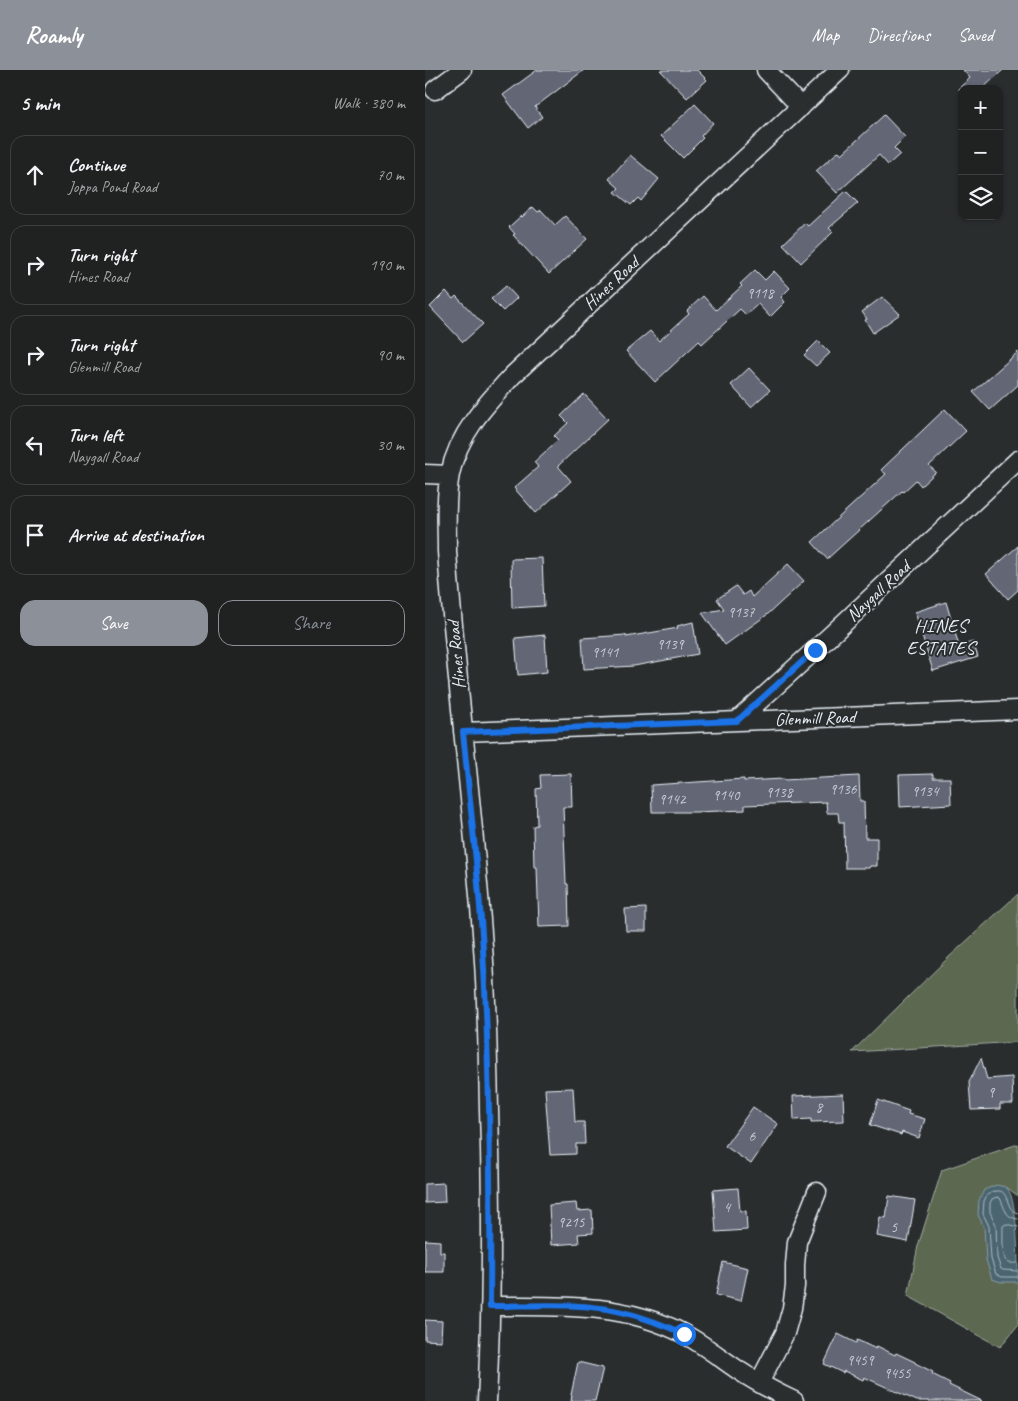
<!DOCTYPE html>
<html lang="en">
<head>
<meta charset="utf-8">
<style>
  :root { --surface:#202222; --page:#2d2f2f; --text:#f1f3f6; --muted:#a2a4a5; --line:#3d3f40; --accent:#8c9099 }
  body { margin:0; font-family:Caveat,sans-serif; background:var(--page); color:var(--text) }
  .controls { position:absolute; right:15px; top:15px; display:grid; overflow:hidden; border-radius:10px; box-shadow:0 1px 4px #0004 }
  .controls button { width:45px; height:45px; display:grid; place-items:center; padding:0; border:0; border-bottom:1px solid var(--line); background:var(--surface); color:var(--text); font:25px sans-serif }
  .stop { position:absolute; width:15px; height:15px; margin:-11px; border:4px solid #1a73e8; border-radius:50%; background:#fff }
  .stop.end { background:#1a73e8; border-color:#fff; box-shadow:0 1px 5px #0008 }
  .list { margin:0; padding:0; list-style:none }
  h2 { display:flex; justify-content:space-between; align-items:center; height:65px; margin:0; padding:0 20px; font-size:21px }
  h2 small { font-size:16px; font-weight:400; color:var(--muted) }
  .list li { display:grid; grid-template-columns:32px 1fr auto; gap:15px; align-items:center; box-sizing:border-box; height:80px; margin:0 10px 10px; padding:0 10px; border:1px solid var(--line); border-radius:15px }
  .list b { display:block; font-size:19px; white-space:nowrap }
  .list p { margin:0; font-size:16px; white-space:nowrap; color:var(--muted) }
  .list em { font-size:16px; font-style:normal; color:var(--muted) }
  .actions { display:flex; gap:10px; padding:15px 20px }
  .actions a { flex:1; padding:11px 0; border:1px solid var(--accent); border-radius:15px; text-align:center; font-size:18px; color:var(--accent) }
  .actions .main { background:var(--accent); color:#fff }
  .icon { flex:none; width:28px; height:28px; fill:none; stroke:currentColor; stroke-width:2; stroke-linecap:round; stroke-linejoin:round }
  .map { position:relative; flex:none; width:593px; height:1331px; overflow:hidden }
  header { display:flex; align-items:center; gap:30px; box-sizing:border-box; height:70px; padding:0 25px; background:var(--accent); color:#fff }
  header strong { font-size:24px }
  nav { display:flex; gap:28px; margin-inline-start:auto; font-size:18px }
  main { display:flex }
  aside { flex:1; background:var(--surface) }
  .map>svg:first-child { display:block }
  .green { fill:#5b684f; stroke:#a2aca4 }
  .water { fill:#4c6570; stroke:#8a9da6 }
  .lines { fill:none; stroke-linecap:round; stroke-linejoin:round }
  .shore { stroke:#aab9c2; stroke-width:1 }
  .building { fill:#646675; stroke:#e8f1f8 }
  .street-casing { stroke:#e8f1f8; stroke-width:21 }
  .street { stroke:#2a2d2e; stroke-width:18 }
  .route { stroke:#1a73e8; stroke-width:6 }
  .labels { text-anchor:middle; stroke-width:4; stroke-linejoin:round; paint-order:stroke }
  .number-label { font-size:15px; fill:#c7ced7 }
  .street-label { font-size:18px; fill:#e8f1f8; stroke:#2a2d2e }
  .neighbourhood-label { font-size:19px; letter-spacing:1px; fill:#e8f1f8; stroke:#2a2d2e }
</style>
</head>
<body>
<header>
<strong>Roamly</strong>
<nav><a>Map</a><a>Directions</a><a>Saved</a></nav>
</header>
<main>
<aside>
<h2>5 min<small>Walk · 380 m</small></h2>
<ul class="list">
<li><svg class="icon" aria-label="ahead" viewBox="0 0 24 24"><path d="M12 20V5M6 11l6-6 6 6"/></svg><div><b>Continue</b><p>Joppa Pond Road</p></div><em>70 m</em></li>
<li><svg class="icon" aria-label="right" viewBox="0 0 24 24"><path d="M7 20v-9h11M14 6l5 5-5 5"/></svg><div><b>Turn right</b><p>Hines Road</p></div><em>190 m</em></li>
<li><svg class="icon" aria-label="right" viewBox="0 0 24 24"><path d="M7 20v-9h11M14 6l5 5-5 5"/></svg><div><b>Turn right</b><p>Glenmill Road</p></div><em>90 m</em></li>
<li><svg class="icon" aria-label="left" viewBox="0 0 24 24"><path d="M17 20v-9H6M10 6l-5 5 5 5"/></svg><div><b>Turn left</b><p>Naygall Road</p></div><em>30 m</em></li>
<li><svg class="icon" aria-label="arrive" viewBox="0 0 24 24"><path d="M6 21V4h12l-3 4 3 4H6"/></svg><div><b>Arrive at destination</b></div></li>
</ul>
<div class="actions"><a class="main">Save</a><a>Share</a></div>
</aside>
<div class="map">
<svg width="593" height="1331" viewBox="0 0 593 1331">
  <rect width="100%" height="100%" fill="#2a2d2e"/>
  <filter id="ink" filterUnits="userSpaceOnUse"><feTurbulence type="fractalNoise" baseFrequency=".02" numOctaves="2"/><feDisplacementMap in="SourceGraphic" scale="10" xChannelSelector="R" yChannelSelector="G"/><feConvolveMatrix kernelMatrix="1 2 1 2 8 2 1 2 1" color-interpolation-filters="sRGB"/></filter>
  <g filter="url(#ink)">
    <path class="green" d="M593,824V972L427,982L523,888Z
      M593,1074V1126L584,1119L558,1127L593,1209V1255L575,1277L483,1226L493,1176L517,1100Z"/>
    <path class="water" d="M571,1115C575,1116 579,1116 582,1118C593,1130 593,1193 593,1212H576L567,1209L561,1190L559,1157L553,1145L554,1130L559,1120Z"/>
    <g class="lines">
      <path class="shore" d="M593,1143C577,1141 588,1110 562,1125L559,1131L558,1144L564,1156L566,1189L571,1204L577,1207H593
        M593,1149C580,1148 580,1138 575,1128L572,1127L567,1129L565,1133V1142L571,1155L572,1188L576,1199L578,1200L593,1201
        M593,1157L581,1154L578,1156C578,1163 577,1186 581,1191C583,1194 589,1193 593,1193"/>
    </g>
    <path class="building" d="M112,0H159L110,37L117,47L103,58L78,25Z
      M235,0H272L282,10L262,28Z
      M538,0H578L557,19H533L545,8Z
      M270,34L288,53L276,66L278,68L258,88L236,66Z
      M459,45L480,67L469,78L475,84L463,95L454,85L412,123L391,101L414,81L417,84Z
      M205,85L234,109L216,131L213,128L206,135L190,122L194,118L184,109Z
      M421,121L433,133L404,158L408,162L376,193L358,174L380,153L383,156Z
      M108,137L113,142L116,140L130,155L140,146L162,169L124,204L88,165L90,164L84,157L96,146L97,147Z
      M330,200L340,210L349,201L365,218L356,227L360,232L345,247L333,234L321,245L315,239L277,274L274,271L230,312L201,281L225,261L234,271L264,244L262,241L278,226L291,240L317,216L315,214Z
      M81,216L92,228L78,241L66,229Z
      M21,221L28,229L31,226L58,254L38,272L5,237Z
      M457,227L475,244L448,263L440,250L442,249L437,242Z
      M393,271L405,283L391,296L379,285Z
      M593,282V315L565,340L548,322Z
      M324,298L345,320L326,337L306,315Z
      M159,324L183,349L133,396L146,411L111,443L89,418L113,397L109,392L133,370L129,366L143,353L136,346Z
      M520,339L541,361L504,396L511,402L496,416L491,410L478,422L477,421L402,489L387,472L461,404L456,400Z
      M593,476V520L583,529L561,504Z
      M117,488L119,536L87,538L86,489Z
      M363,494L379,511L343,544L300,575L277,543L299,539L292,529L311,516L318,525L324,521L327,527Z
      M521,532L534,576L548,572L553,587L508,601L490,542Z
      M268,552L273,584L209,596L159,599L157,568L201,565V567L253,558L252,556Z
      M120,565L122,602L93,605L90,568Z
      M146,704L147,737H138L141,814H143L144,856L114,857L112,797H109L108,756L112,755L111,719L116,718L115,705Z
      M508,704V708H525L526,734L475,737L474,705Z
      M434,706L435,731H439L440,768H452V796H445L444,798H420L419,752H414L413,743H402L401,732L320,735V740L271,742H227L226,715L319,709V711L359,709V710Z
      M221,838V861H201L200,839Z
      M556,988L562,1009L587,1007L588,1034H575V1039L546,1040L544,1012Z
      M148,1018L150,1052H159L160,1074H151V1084L125,1085L120,1019Z
      M418,1024L419,1051L386,1052V1049L369,1050L368,1026Z
      M453,1030L484,1041L483,1044L500,1049L494,1068L477,1062L476,1065L445,1055Z
      M328,1037L353,1054L326,1094L300,1076Z
      M19,1113L20,1132L0,1133V1114Z
      M313,1118L315,1141H321L322,1160L291,1162L288,1120Z
      M464,1126L490,1130L483,1172L452,1166L455,1147L461,1148Z
      M151,1133L152,1141L167,1140L168,1163L153,1164L154,1173L126,1175L124,1135Z
      M0,1170L15,1171V1182H19V1202H0Z
      M298,1192L323,1198L316,1231L291,1225Z
      M0,1250L17,1251L16,1271L0,1270Z
      M413,1264L431,1273L432,1270L451,1279L452,1276L470,1285L471,1283L490,1292V1293L508,1302L507,1304L525,1313L524,1315L557,1331H492L439,1307L438,1310L419,1301L418,1303L399,1294Z
      M153,1292L178,1298L170,1331H146L147,1325H146Z"/>
    <g class="lines">
      <g class="street-casing">
        <path id="street" d="M341,0L376,37
          M10,20L37,0
          M0,404L25,405
          M312,651L390,580L593,390
          M38,662L593,640
          M65,1236C132,1236 198,1232 259,1264C278,1274 295,1288 313,1300C331,1312 350,1322 369,1331
          M334,1313L360,1263L367,1238L370,1216V1195L372,1172L392,1122
          M62,1331C67,1234 67,1137 64,1040C63,986 62,931 58,877C49,745 31,613 22,481C22,456 20,429 25,404C33,364 61,334 88,305L415,0"/>
      </g>
      <use href="#street" class="street"/>
    </g>
  </g>
  <g class="lines" filter="url(#ink)">
    <path class="route" d="M259,1264C239,1255 218,1247 197,1242C154,1232 108,1236 65,1236C66,1117 65,999 58,880C54,807 45,734 38,662L312,651L390,580"/>
  </g>
  <g class="labels">
    <g class="number-label">
      <text x="335" y="228">9118</text>
      <text x="316" y="547">9137</text>
      <text x="245" y="579">9139</text>
      <text x="180" y="587">9141</text>
      <text x="418" y="724">9136</text>
      <text x="500" y="726">9134</text>
      <text x="354" y="727">9138</text>
      <text x="301" y="730">9140</text>
      <text x="247" y="734">9142</text>
      <text x="566" y="1027">9</text>
      <text x="394" y="1042">8</text>
      <text x="327" y="1071">6</text>
      <text x="302" y="1142">4</text>
      <text x="146" y="1157">9215</text>
      <text x="469" y="1162">5</text>
      <text x="435" y="1295">9459</text>
      <text x="472" y="1308">9455</text>
    </g>
    <g class="street-label">
      <text transform="translate(186 213) rotate(-43)" y="6">Hines Road</text>
      <text transform="translate(453 521) rotate(-43)" y="6">Naygall Road</text>
      <text transform="translate(31 585) rotate(-95)" y="6">Hines Road</text>
      <text transform="translate(390 648) rotate(-2)" y="6">Glenmill Road</text>
    </g>
    <g class="neighbourhood-label">
      <text x="516" y="562">HINES<tspan x="516" dy="22">ESTATES</tspan></text>
    </g>
  </g>
</svg>
<div class="controls">
<button>+</button>
<button>−</button>
<button><svg class="icon" aria-label="layers" viewBox="0 0 24 24"><path d="M12 4l9 5-9 5-9-5zM3 14l9 5 9-5"/></svg></button>
</div>
<div class="stop" style="left:259px;top:1264px"></div>
<div class="stop end" style="left:390px;top:580px"></div>
</div>
</main>
</body>
</html>
